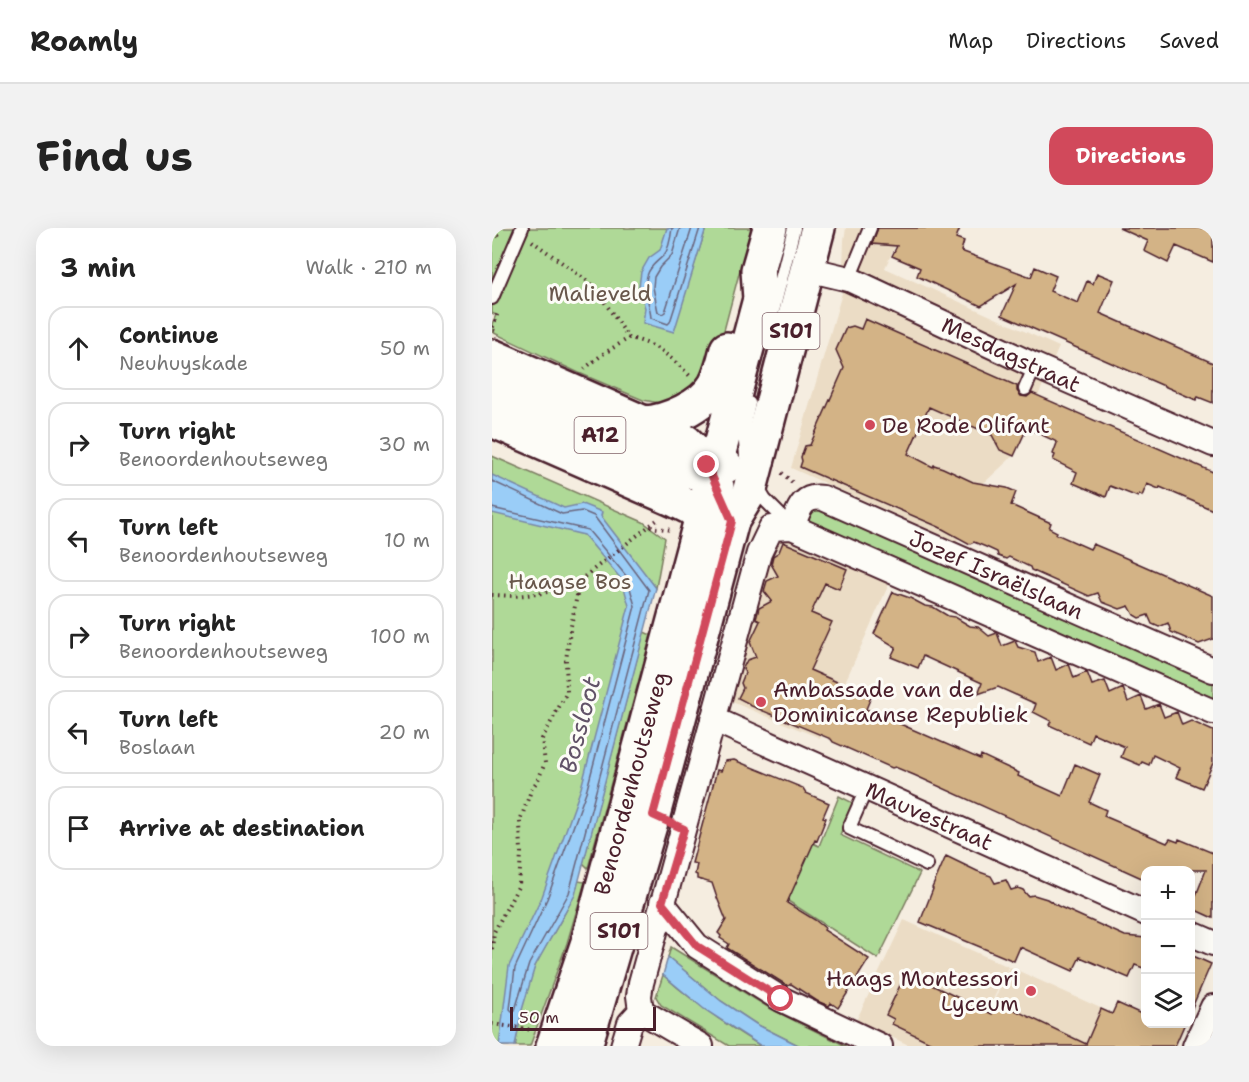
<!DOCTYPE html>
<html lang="en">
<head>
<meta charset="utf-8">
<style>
  :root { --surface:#fff; --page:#f2f2f2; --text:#222; --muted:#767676; --line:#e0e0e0; --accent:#d1495b }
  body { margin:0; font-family:"Shantell Sans",sans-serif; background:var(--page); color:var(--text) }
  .controls { position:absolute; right:18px; bottom:18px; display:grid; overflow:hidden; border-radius:12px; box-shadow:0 6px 24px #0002 }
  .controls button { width:54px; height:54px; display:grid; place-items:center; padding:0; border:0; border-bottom:2px solid var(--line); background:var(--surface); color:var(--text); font:30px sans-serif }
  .scale { position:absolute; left:18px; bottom:15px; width:146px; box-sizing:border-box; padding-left:6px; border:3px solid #4a1f2b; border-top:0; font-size:16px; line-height:21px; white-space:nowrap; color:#4a1f2b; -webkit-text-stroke:4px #fdfcf7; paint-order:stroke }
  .stop { position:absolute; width:18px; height:18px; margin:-14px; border:4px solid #d1495b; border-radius:50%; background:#fff }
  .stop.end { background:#d1495b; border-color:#fff; box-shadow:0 2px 6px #0008 }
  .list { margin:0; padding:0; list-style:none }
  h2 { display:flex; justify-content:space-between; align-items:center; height:78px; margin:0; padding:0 24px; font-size:26px }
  h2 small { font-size:20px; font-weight:400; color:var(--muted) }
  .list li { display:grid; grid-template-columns:39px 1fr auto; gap:18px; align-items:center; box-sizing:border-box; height:84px; margin:0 12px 12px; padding:0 12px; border:2px solid var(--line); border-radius:18px }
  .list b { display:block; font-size:22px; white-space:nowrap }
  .list p { margin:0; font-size:20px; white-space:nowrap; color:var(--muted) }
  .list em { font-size:20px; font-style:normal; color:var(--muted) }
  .icon { flex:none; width:33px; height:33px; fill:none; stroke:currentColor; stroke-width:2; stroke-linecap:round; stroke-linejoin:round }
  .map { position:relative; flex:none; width:721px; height:818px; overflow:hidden; border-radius:18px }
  header { display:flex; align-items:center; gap:36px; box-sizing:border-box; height:84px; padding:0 30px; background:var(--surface); border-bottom:2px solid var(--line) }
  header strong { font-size:28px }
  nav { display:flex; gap:33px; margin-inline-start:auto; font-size:21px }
  .intro { display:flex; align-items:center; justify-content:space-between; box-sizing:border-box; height:144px; padding:0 36px }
  h1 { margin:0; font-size:42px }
  .button { padding:15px 27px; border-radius:18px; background:var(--accent); color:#fff; font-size:21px; font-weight:700 }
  main { display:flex; gap:36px; padding:0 36px }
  aside { flex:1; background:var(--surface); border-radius:18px; box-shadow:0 6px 24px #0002 }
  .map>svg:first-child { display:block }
  .built { fill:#ebdcc5 }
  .green { fill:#afd997; stroke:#7c7c61; stroke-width:1.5 }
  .water { fill:#9acdf7; stroke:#7a87a5; stroke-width:1.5 }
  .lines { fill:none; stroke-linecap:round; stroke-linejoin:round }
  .shore { stroke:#6a657d; stroke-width:1.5 }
  .building { fill:#d3b386; stroke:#4a1f2b; stroke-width:1.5 }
  .lane-casing { stroke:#4a1f2b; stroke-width:16 }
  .street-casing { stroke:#4a1f2b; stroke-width:28 }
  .primary-casing { stroke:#4a1f2b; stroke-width:38 }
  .path { stroke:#4a1f2b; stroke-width:4; stroke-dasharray:1.5 4.5; stroke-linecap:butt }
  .lane { stroke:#fdfcf7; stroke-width:12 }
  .street { stroke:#fdfcf7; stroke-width:24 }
  .primary { stroke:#fdfcf7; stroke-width:33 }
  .route { stroke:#d1495b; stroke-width:8 }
  .poi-dot { fill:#d1495b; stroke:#fdfcf7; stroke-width:2 }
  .labels { text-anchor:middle; stroke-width:6; stroke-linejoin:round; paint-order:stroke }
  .shield { fill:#fdfcf7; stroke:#806168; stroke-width:1.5 }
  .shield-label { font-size:21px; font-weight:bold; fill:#4a1f2b }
  .park-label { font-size:22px; fill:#68574b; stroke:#fdfcf7 }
  .street-label { font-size:22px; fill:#4a1f2b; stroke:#fdfcf7 }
  .poi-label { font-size:22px; fill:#4a1f2b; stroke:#fdfcf7; text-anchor:start }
  .water-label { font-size:24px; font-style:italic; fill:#625368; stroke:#fdfcf7 }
</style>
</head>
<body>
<header>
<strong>Roamly</strong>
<nav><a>Map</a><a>Directions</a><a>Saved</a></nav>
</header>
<div class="intro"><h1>Find us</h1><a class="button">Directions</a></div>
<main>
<aside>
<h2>3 min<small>Walk · 210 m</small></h2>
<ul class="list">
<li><svg class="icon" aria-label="ahead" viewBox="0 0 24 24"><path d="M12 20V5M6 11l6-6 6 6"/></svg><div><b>Continue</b><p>Neuhuyskade</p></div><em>50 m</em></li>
<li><svg class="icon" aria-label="right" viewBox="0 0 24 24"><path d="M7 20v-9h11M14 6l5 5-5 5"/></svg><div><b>Turn right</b><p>Benoordenhoutseweg</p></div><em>30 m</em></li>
<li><svg class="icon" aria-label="left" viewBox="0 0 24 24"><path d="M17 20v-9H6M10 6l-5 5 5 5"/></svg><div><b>Turn left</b><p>Benoordenhoutseweg</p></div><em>10 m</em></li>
<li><svg class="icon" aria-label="right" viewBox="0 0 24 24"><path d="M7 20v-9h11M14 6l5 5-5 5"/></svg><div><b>Turn right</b><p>Benoordenhoutseweg</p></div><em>100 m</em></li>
<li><svg class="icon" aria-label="left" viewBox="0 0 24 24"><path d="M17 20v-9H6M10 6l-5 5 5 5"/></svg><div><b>Turn left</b><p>Boslaan</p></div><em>20 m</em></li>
<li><svg class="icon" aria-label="arrive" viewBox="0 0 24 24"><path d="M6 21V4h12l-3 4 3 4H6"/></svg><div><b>Arrive at destination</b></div></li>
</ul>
</aside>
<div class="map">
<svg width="721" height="818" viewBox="0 0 721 818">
  <rect width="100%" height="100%" fill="#f5ede0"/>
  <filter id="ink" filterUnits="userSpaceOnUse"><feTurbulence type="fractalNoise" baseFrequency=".0167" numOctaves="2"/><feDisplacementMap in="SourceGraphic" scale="12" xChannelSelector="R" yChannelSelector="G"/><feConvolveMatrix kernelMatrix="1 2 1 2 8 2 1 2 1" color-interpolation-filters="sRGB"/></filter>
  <g filter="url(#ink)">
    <path class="built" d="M354,0H411L393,40L567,119L520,229L492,255L465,314L299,240L350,65L352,12Z
      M289,308L397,356L328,510L240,474L277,331Z
      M412,692L517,739L478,818H419L364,793Z
      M518,739L626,788L612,818H480Z"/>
    <path class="green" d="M0,0H198L181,104L214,0H259L230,110L213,148L194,165L181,172L167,175L151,172L87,145L0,104V96L4,87L0,85Z
      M0,228L151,294L173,310L164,360L160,355L17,818H0Z
      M321,278L721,448V477L317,295L315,291Z
      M152,404L159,407L96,640L91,635Z
      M347,568L361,575L348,607L428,645L386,731L296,673L288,600L327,618Z
      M86,653L93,654L75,715L38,818H23C28,791 32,761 44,736C58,708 78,683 86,653Z
      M179,719L279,781L354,818H308L264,796L229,773L176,729Z
      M171,747C201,774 234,797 269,818H237L169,777L164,769Z"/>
    <path class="water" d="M175,0H214L182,104L151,95L153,80L147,59L149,44L157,30L168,22Z
      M0,247L72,280L90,276L110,284L109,288L164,360L83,667L43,738L30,782L23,818H7L17,738L50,669L89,560L137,378L130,352L92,307L0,285Z
      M176,729L229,773L264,796L308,818H269L212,781L171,747Z"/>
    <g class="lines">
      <path class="shore" d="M180,0C179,8 177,21 172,27C165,34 158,38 155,48C151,62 158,77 159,90L176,96L178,94L208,0
        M188,0L180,27L168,39L162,49L161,59L166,84L170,86L173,84L200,0
        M0,253L70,286L90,283L102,288L157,362L77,665L37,736L23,782L21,784L18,781L23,740L55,671L95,561L143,378L135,349L96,302L0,280"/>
    </g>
    <path class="building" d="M386,0H468L464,10L472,13L469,23L539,49L543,39L564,48L558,63L586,75L595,53L601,56L605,45L622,52L608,85L721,135V175L706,169L704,172L510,87L524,56L489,78L425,48L428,40L400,28L405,18L380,16Z
      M627,0H721V34L684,18L676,35L652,23L656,13Z
      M373,91L525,158V163L529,168L535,169L540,165L721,244V282L668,259L667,261L655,256L650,268L647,266L646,269L618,258L614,269L581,255L585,244L561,232L563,227L561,226L565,215L563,213L535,200L522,228L508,222L500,207L437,179L416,226L441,239L442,237L451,240L481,254L515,260L524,264L519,277L559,295L557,300L565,304L564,306L598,321L601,316L620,324L721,368V411L707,416L679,404L676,395L667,399L660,396L656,387L647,390L642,387L637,378L628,381L610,374L606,365L597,368L539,342L538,339L517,329L514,331L506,328L505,324L494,319L482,314L478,316L447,299L308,239L310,233L309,229L313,218L318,217L352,140L344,122L354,100L361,98L369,101Z
      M291,314L355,341L347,361L333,355L319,385L340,394L318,442L379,469L374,481L488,531L489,527L527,545L526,548L570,568L583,536L608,547L597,574L614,582L612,588L675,615L678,611L686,614L687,611L721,625V690L699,680L714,642H654V652L422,547L403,539L400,540L341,514L339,511L257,477L256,475L246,470L251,460L249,455L253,445L251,440L255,432L264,429L258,414L268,393L264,391L267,380L280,373L272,363L275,353L286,348L279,336L281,328L287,324Z
      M401,364L418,370L433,378L441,379L456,388L463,389L478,398L486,399L497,408L505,405L510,418L523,413L526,419L543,424L546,434L559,429L564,442L577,436L582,450L595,444L600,457L613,453L618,466L631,460L636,474L649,468L654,481L667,476L672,489L685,484L690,497L699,493L721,503V535L710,560L684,549L688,540L661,527L657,537L650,534L648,537L629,529L633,519L601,505L597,515L557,497L559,493L541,484L544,476L506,459L486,466L490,455L431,428L426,440L399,429L404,419L382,406Z
      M242,532L311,560L314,565L337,575L331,589L334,590L331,598L325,613L323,612L295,675L323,692L333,700L332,702L377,731L346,780L339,775L337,778L325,773L299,756L296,758L235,720L237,716L228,710L229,708L226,705L234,692L224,667L220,655L205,651V647L203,646L205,636L200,635L225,542L229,543L233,533Z
      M454,628L485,643L499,648L503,655L514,652L519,662L526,660L531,662L536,668L542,667L555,671L566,678L633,708L654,710V741L643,737L637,750L588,729L581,743L528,719L522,733L428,694L441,661L440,660Z
      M699,727L719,736L699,782Z
      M413,747L422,751L423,749L500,786L506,774L594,816L609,781L620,786L625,775L654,788V795H693L683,818H446L400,796L402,791L394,787Z"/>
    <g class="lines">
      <g class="lane-casing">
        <path id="lane" d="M357,51L378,0
          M0,70L30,0
          M281,83L302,0
          M533,161L543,138
          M254,229L252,198L257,175
          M264,257L273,272L299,298
          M375,559L357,600L435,637"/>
      </g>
      <g class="street-casing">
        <g id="street">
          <path id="s1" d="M315,41L357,51L543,138L721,216"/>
          <path id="s2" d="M300,299C307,282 309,267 331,270L721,442"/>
          <path id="s3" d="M221,491L654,685"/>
          <path d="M170,675L205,718L289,771L388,818"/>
          <path d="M698,705L721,715"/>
          <path d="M149,783L209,818"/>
          <path d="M131,818L138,795L149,783L147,768L149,755L267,325L279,300L300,299L721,484"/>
          <path d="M703,818L721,779"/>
        </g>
      </g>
      <g class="primary-casing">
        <g id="primary">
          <path d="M0,128L193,213L211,231L225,259"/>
          <path d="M0,160L191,243L216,245L234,238"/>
          <path d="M0,192L185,273L199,280L209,289"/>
          <path d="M152,195C175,194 211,178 223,157C229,146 232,133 235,121"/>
          <path id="s4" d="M61,818L96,714L268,71L266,42L278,0"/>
          <path d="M93,818L161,587L240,293L257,265L326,0"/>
        </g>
      </g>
      <path class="path" d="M0,5L10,10
        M40,13L101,57L137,110C164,115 180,130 199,149
        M3,103L0,102L6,84
        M92,141L111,126L137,110
        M290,245L303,257
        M158,299L180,302
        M0,367L22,368L45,366L65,362L88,352L165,292
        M0,721L2,704L27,657L29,625L28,593L40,560L46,552L53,535L50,511L75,464L74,432L78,403L88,352
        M0,796L41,802"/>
      <use href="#lane" class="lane"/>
      <use href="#street" class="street"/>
      <use href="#primary" class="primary"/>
    </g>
  </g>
  <g class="lines" filter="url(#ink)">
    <path class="route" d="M215,237L240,293L161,587L192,601L170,675L205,718L289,771"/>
  </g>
  <g class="poi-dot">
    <circle cx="378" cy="197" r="6"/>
    <circle cx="269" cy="474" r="6"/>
    <circle cx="539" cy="763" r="6"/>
  </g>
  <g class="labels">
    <g class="shield">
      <rect x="270.5" y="85" width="57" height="36" rx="4.5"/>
      <rect x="82.5" y="189" width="51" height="36" rx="4.5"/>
      <rect x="98.5" y="685" width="57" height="36" rx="4.5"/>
    </g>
    <g class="shield-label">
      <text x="299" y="110">S101</text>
      <text x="108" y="214">A12</text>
      <text x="127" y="710">S101</text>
    </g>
    <g class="park-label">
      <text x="108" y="73">Malieveld</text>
      <text x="78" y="361">Haagse Bos</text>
    </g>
    <g class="street-label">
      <text dy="8" stroke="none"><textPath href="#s1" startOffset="222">Mesdagstraat</textPath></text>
      <text dy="8" stroke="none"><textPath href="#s2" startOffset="237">Jozef Israëlslaan</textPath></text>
      <text dy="8" stroke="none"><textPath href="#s4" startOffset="274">Benoordenhoutseweg</textPath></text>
      <text dy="8" stroke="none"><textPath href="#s3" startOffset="237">Mauvestraat</textPath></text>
    </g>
    <g class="poi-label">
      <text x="390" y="205">De Rode Olifant</text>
      <text x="281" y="469">Ambassade van de<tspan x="281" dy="25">Dominicaanse Republiek</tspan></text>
      <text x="527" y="758" text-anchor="end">Haags Montessori<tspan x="527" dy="25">Lyceum</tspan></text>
    </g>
    <g class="water-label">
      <text transform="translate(88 497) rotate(-75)" y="8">Bossloot</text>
    </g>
  </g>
</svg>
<div class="controls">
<button>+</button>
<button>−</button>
<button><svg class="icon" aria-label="layers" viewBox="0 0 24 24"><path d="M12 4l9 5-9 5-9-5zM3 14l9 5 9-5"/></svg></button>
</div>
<div class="scale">50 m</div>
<div class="stop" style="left:289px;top:771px"></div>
<div class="stop end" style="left:215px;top:237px"></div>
</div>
</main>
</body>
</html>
